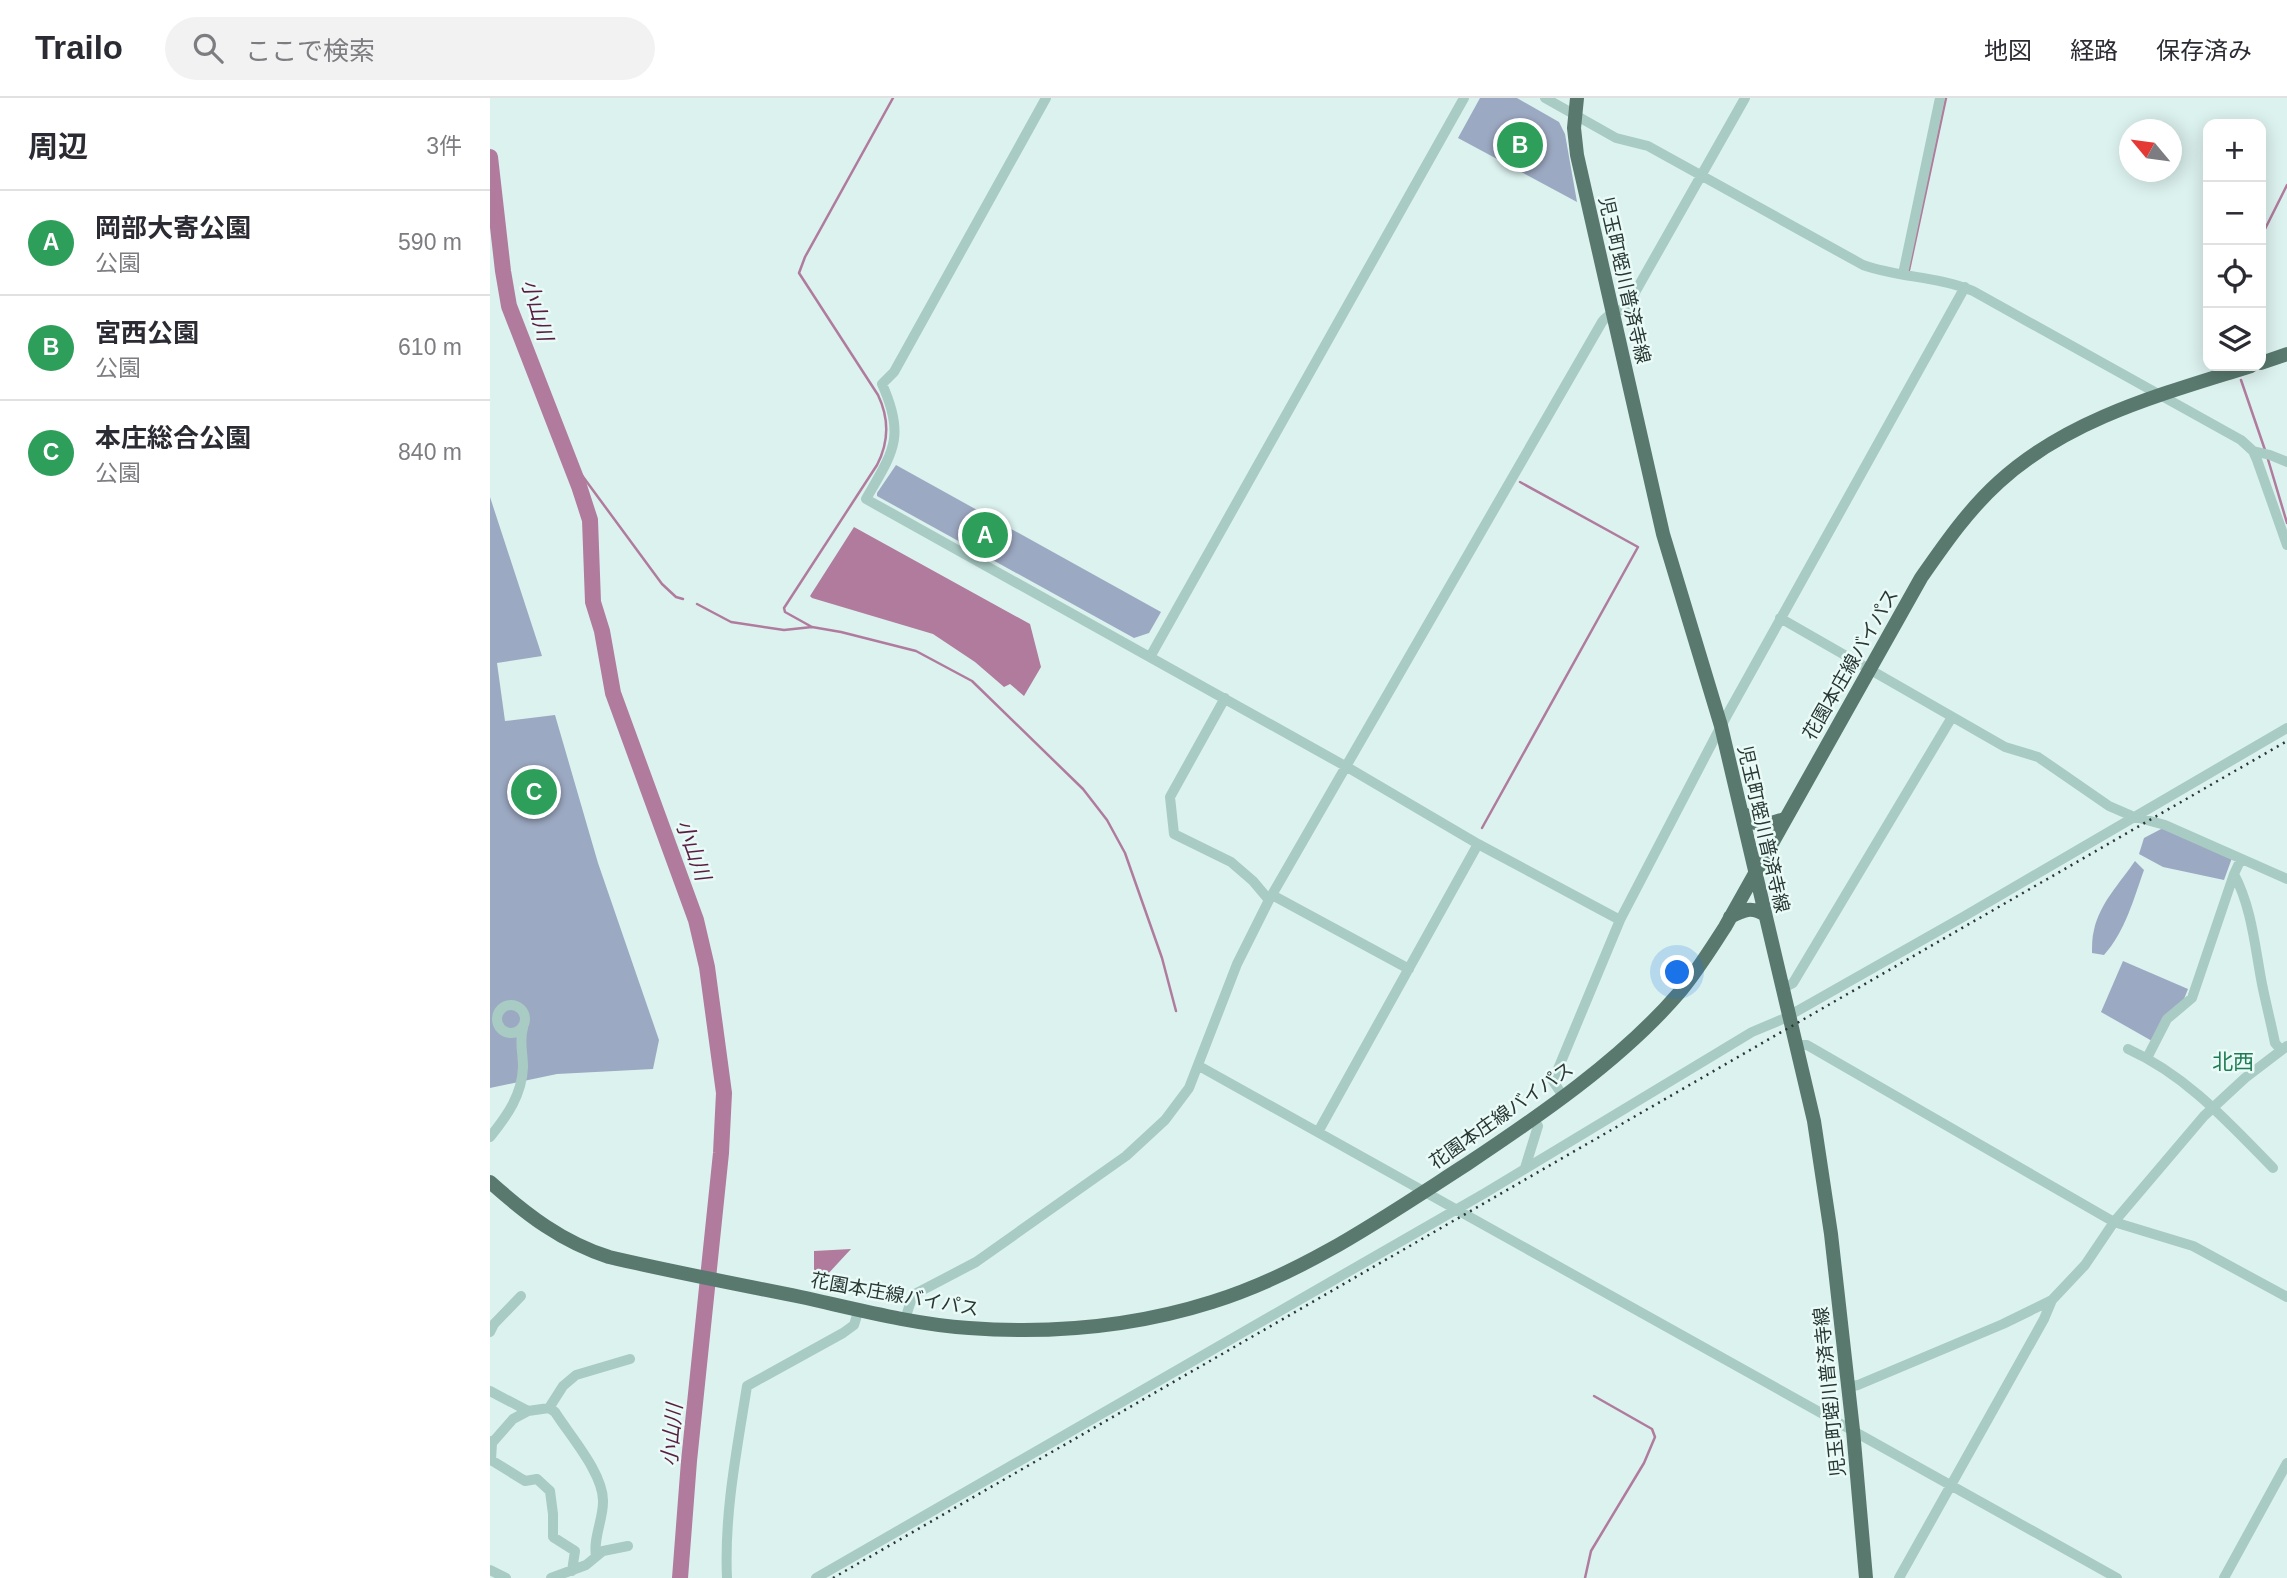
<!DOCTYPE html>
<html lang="ja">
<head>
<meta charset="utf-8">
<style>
  :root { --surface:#fff; --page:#f2f2f3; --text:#2b2b33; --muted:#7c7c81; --line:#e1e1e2; --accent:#db2777 }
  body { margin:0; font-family:Helvetica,"Noto Sans JP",sans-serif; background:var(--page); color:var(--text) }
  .controls { position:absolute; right:21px; top:21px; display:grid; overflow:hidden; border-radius:14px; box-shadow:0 4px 18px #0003 }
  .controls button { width:63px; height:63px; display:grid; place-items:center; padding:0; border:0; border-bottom:2px solid var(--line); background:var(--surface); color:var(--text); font:35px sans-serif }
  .compass { position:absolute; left:1629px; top:21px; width:63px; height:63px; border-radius:50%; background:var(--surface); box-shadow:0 4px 18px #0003; rotate:299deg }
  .you { position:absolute; left:1188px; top:875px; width:24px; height:24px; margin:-18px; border:5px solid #fff; border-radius:50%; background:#1a73e8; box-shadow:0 0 0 10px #1a73e833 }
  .badge { display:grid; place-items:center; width:46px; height:46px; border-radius:50%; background:var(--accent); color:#fff; font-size:23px; font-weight:700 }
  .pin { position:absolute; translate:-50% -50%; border:4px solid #fff; box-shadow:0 2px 7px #0006 }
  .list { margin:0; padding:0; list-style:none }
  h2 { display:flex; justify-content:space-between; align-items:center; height:91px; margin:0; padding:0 28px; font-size:30px }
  h2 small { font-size:23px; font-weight:400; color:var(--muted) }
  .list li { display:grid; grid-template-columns:46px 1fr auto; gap:21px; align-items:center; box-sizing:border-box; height:105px; padding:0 28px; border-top:2px solid var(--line) }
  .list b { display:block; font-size:26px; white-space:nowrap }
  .list p { margin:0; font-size:23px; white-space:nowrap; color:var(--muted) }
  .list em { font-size:23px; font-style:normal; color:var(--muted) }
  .icon { flex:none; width:38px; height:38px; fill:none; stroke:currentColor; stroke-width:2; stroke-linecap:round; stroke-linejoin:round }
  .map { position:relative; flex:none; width:1797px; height:1480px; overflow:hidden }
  header { display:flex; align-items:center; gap:42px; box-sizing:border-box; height:98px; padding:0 35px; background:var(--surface); border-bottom:2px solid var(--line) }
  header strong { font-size:33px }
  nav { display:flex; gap:38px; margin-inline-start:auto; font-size:24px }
  .search { width:490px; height:63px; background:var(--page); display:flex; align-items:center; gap:18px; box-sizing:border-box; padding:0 24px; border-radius:38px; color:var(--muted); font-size:26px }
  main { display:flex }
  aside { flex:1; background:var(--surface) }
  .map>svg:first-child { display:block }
  .green { fill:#9ca9c2 }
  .water { fill:#b07b9d }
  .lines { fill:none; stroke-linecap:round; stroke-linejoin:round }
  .stream { stroke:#b07b9d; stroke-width:2.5 }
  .river { stroke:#b07b9d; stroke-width:16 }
  .minor { stroke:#a8cbc3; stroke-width:10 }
  .major { stroke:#59796e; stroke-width:14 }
  .rail { stroke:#283732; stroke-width:2.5; stroke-dasharray:2 5; stroke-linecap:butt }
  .labels { text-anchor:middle; stroke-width:5; stroke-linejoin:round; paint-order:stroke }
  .street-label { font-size:19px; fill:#283732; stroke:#e9faf7 }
  .water-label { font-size:21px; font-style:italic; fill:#591d42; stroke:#e9faf7 }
  .neighbourhood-label { font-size:21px; fill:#1e7b53; stroke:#e9faf7 }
</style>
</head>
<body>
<header>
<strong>Trailo</strong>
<div class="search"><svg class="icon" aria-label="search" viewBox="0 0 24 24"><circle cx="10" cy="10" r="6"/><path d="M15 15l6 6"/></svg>ここで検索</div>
<nav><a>地図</a><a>経路</a><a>保存済み</a></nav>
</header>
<main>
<aside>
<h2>周辺<small>3件</small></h2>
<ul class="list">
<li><span class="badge" style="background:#2e9e5b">A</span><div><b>岡部大寄公園</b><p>公園</p></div><em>590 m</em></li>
<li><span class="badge" style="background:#2e9e5b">B</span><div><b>宮西公園</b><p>公園</p></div><em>610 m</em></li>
<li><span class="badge" style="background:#2e9e5b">C</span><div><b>本庄総合公園</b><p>公園</p></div><em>840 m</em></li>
</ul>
</aside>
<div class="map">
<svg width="1797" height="1480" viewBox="0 0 1797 1480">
  <rect width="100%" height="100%" fill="#dcf2ef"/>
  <path class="green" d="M990,0H1027L1069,24L1075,36L1087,104L968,40Z
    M406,367L671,514L659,535L644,540L387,398V395Z
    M0,399L52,558L7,565L15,623L65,617L108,765L169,942L163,971L67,976L0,990Z
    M1673,730L1742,760L1734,782L1673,769L1649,756L1654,740Z
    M1645,763L1654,772C1644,800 1635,834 1614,857L1602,855C1602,848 1602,839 1604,832C1610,805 1630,785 1645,763Z
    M1633,863L1698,891L1694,901L1662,943L1611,914Z"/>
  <path class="water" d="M364,429L540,526L551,569L534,598L520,586L514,589L485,564L443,536L322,500L320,498Z
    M361,1151L324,1191V1153Z"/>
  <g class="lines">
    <path class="stream" d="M1771,139L1797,87
      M1419,172L1456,0
      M1751,282L1775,352
      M1777,358L1797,425
      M80,364L91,376L172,486L186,499L193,501
      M207,506L241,524L294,532L322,529L351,534L426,553L482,583L593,691L617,722L635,755L672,860L686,913
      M322,529L295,514L294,510L387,367C399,344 399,320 388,297L309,175L315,159L403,0
      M992,730L1148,449L1030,384
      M1095,1480L1101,1453L1154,1365L1165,1339L1162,1331L1104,1298"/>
    <path class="river" d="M0,59L13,173L19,208L89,388L100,422L103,504L112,533L123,595L206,822L217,869L234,995L231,1055L199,1363L190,1480"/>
    <path class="minor" d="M556,0L404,274L392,286C416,339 403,354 376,401L857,669L988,746L1130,822
      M1055,0L1126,40L1158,48L1373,167C1409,180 1448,178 1483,193L1751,342L1763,353L1767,362L1797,447
      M1413,176L1450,0
      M1763,353L1780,357L1797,364
      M1290,520L1515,649L1548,659L1619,708L1642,718L1675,727L1797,781
      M660,559L974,0
      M735,600L680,699L684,736L741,764L763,783L779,802
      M1744,776C1762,810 1765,850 1772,886C1776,906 1781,925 1785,945L1791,952
      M782,797L919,871
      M1293,890L1303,885L1462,619
      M7 921a14 14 0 1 1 28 0a14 14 0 1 1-28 0Z
      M1307,947H1317L1624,1124L1703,1148L1797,1199
      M1638,951C1696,977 1739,1025 1783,1070
      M1657,960L1677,921L1702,900L1744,776L1751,761
      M709,968L1627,1480
      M1073,998L1063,983L1130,822L1231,628L1475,189
      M828,1034L988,746
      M0,1039C17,1018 32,997 33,969C33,954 29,944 33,930
      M1035,1070L1048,1028L1042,1020
      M415,1221L423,1197L486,1164L636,1058L675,1022L699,990L747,866L779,802L1112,224C1120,213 1131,215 1139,205L1255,0
      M0,1234L4,1226L31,1198
      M1358,1289L1368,1287L1513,1226L1562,1202L1595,1167L1624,1124L1714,1018L1755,980L1797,948
      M0,1293L38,1313L59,1310L65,1314C80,1338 114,1376 113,1404C113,1422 103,1440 106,1458
      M59,1310L73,1288L86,1277L140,1261
      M0,1343L2,1345L23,1321L38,1313
      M2,1345L1,1362L35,1383L47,1381L60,1393L63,1416V1439L85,1453L82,1473
      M0,1472L16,1480
      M61,1480L96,1467L113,1453L138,1448
      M237,1480C234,1416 247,1351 257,1288L353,1235L364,1227L369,1211
      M326,1480L995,1095L1262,934L1293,921L1473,819L1797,630
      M1409,1480L1554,1221L1562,1202
      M1734,1480L1797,1365"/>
    <path class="major" d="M1087,0L1084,30L1087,57L1173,436L1231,628L1324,1023L1341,1136L1363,1332L1376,1480
      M1771,265L1797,256
      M1253,715C1265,731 1277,727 1294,721
      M1240,819C1253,812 1262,808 1275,817
      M0,1084C37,1117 72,1144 119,1159C183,1174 247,1186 311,1199C366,1211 422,1226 479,1230C561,1236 643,1229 722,1204C815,1175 896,1118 977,1066C1049,1018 1131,962 1188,896C1206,875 1220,852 1235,829L1431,480C1454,447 1478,412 1509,384C1579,320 1673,296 1761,268"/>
    <path class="rail" d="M343,1480L1797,643"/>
  </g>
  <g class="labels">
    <g class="street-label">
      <text transform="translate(1135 182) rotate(77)" y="7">児玉町蛭川普済寺線</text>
      <text transform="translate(1360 566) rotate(-60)" y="7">花園本庄線バイパス</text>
      <text transform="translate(1274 731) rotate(77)" y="7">児玉町蛭川普済寺線</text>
      <text transform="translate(1011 1017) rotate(-35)" y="7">花園本庄線バイパス</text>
      <text transform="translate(405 1196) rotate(10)" y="7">花園本庄線バイパス</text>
      <text transform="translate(1339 1294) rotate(-96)" y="7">児玉町蛭川普済寺線</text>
    </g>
    <g class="water-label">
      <text transform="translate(47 212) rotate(74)" y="7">小山川</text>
      <text transform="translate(203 752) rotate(70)" y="7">小山川</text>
      <text transform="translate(182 1337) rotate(-85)" y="7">小山川</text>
    </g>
    <g class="neighbourhood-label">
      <text x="1743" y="971">北西</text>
    </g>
  </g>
</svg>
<div class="controls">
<button>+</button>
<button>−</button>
<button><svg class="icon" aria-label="locate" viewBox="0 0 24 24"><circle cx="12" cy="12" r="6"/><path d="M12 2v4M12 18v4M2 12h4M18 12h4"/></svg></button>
<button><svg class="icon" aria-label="layers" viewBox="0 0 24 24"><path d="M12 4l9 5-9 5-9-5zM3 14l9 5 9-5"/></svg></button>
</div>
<svg class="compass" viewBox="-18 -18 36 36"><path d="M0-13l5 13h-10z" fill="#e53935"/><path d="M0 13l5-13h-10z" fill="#7c7c81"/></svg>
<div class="you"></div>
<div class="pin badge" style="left:495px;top:437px;background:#2e9e5b">A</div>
<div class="pin badge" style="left:1030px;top:47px;background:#2e9e5b">B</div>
<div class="pin badge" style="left:44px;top:694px;background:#2e9e5b">C</div>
</div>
</main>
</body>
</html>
